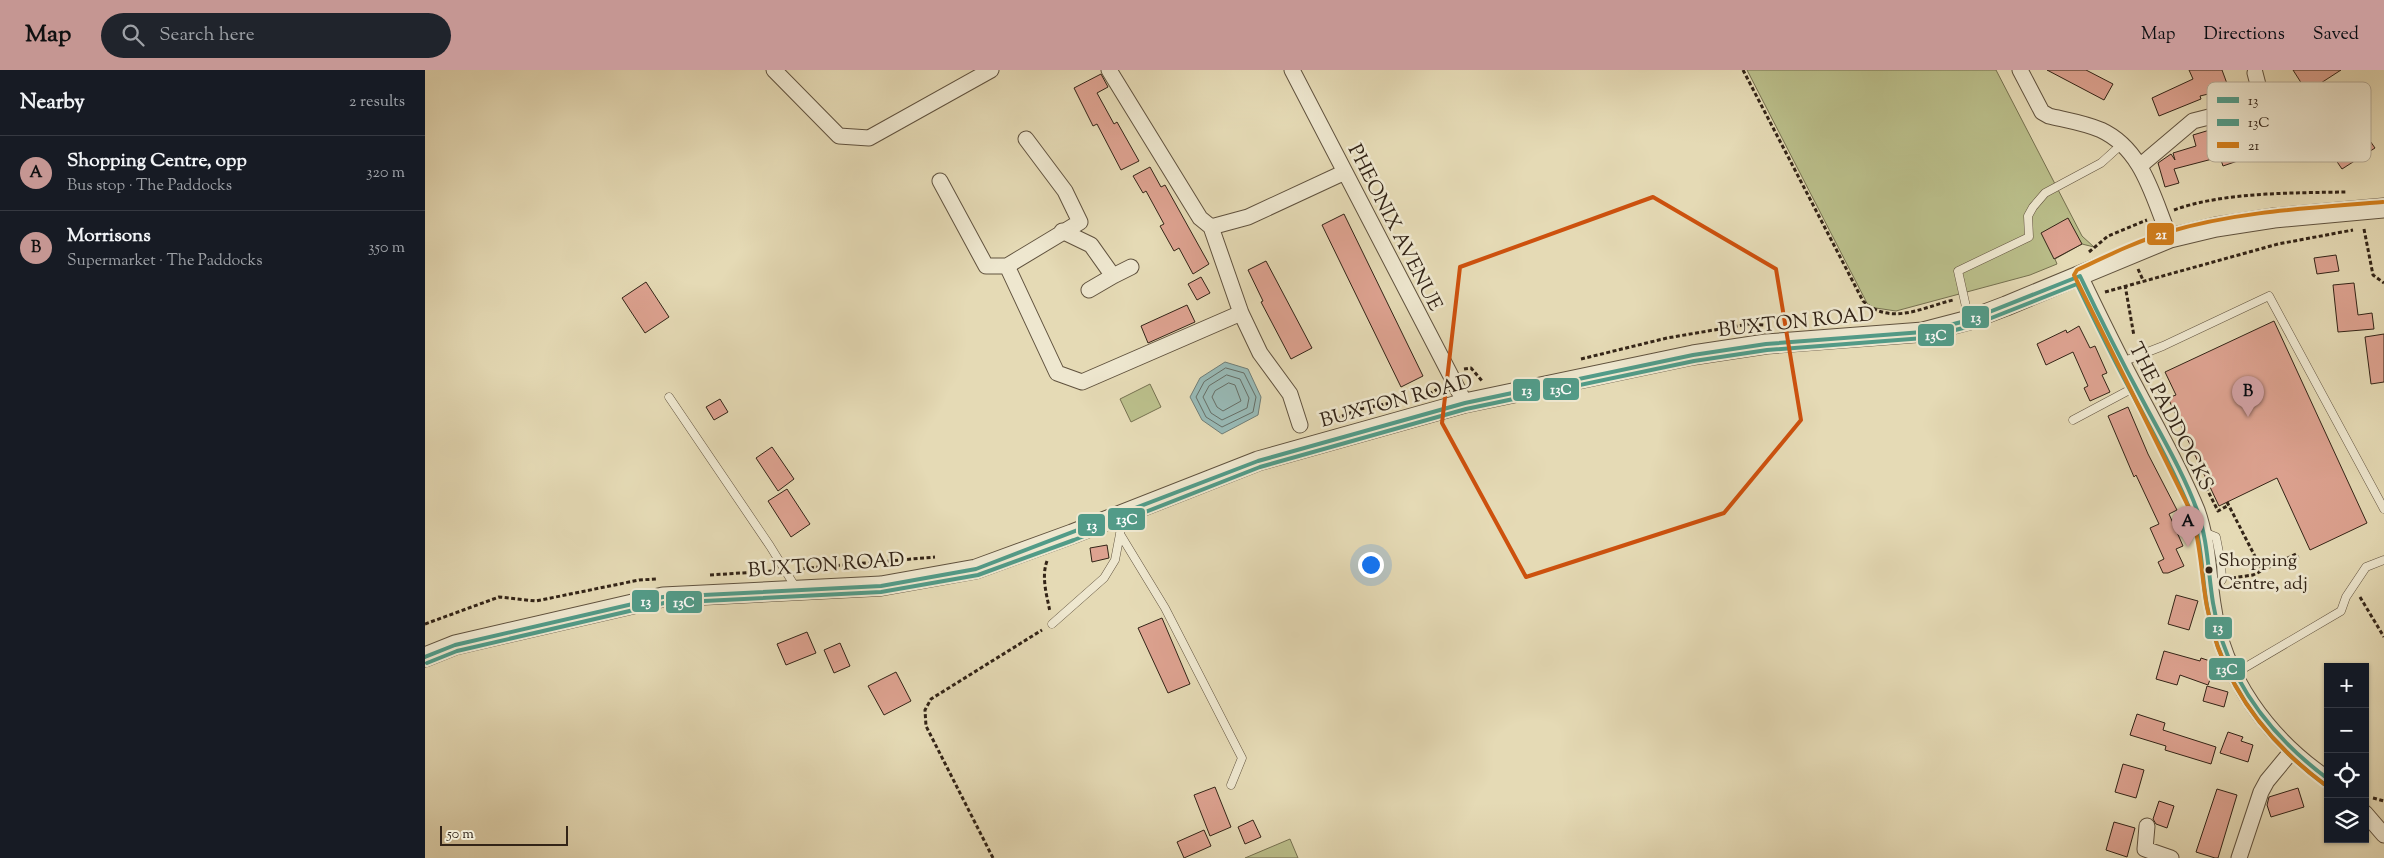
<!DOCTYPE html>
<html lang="en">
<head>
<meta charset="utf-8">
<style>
  :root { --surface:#171b24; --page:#20242c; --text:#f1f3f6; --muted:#9ea1a6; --line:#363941; --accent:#c59692 }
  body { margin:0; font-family:"Sorts Mill Goudy",serif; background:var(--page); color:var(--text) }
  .controls { position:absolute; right:15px; bottom:15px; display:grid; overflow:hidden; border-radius:0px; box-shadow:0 1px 4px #0004 }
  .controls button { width:45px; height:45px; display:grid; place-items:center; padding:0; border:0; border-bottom:1px solid var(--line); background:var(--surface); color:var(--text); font:25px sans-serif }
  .scale { position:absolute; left:15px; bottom:12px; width:128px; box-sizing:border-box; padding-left:5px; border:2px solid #332417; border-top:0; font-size:14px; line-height:18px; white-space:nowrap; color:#332417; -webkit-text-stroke:4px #eee7cf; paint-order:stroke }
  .you { position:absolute; left:945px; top:494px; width:18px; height:18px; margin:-12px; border:4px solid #fff; border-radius:50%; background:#1a73e8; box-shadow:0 0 0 8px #1a73e833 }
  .badge { display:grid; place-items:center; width:32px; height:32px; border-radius:50%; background:var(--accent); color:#111; font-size:16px; font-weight:700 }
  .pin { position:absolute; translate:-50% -41px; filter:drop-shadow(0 1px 2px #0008) }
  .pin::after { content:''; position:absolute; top:26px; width:18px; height:15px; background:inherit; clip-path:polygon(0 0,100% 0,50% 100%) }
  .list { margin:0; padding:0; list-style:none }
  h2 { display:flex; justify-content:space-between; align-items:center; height:65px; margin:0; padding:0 20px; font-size:21px }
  h2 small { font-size:16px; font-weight:400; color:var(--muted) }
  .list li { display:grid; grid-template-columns:32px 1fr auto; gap:15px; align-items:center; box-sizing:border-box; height:75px; padding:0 20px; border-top:1px solid var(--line) }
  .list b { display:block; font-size:19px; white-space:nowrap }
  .list p { margin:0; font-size:16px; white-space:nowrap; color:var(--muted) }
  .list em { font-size:16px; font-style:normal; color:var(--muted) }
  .icon { flex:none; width:28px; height:28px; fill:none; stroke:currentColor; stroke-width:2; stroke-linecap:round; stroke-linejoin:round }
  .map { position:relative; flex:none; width:1959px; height:788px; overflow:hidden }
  header { display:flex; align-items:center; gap:30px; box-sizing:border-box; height:70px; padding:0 25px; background:var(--accent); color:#111 }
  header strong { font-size:24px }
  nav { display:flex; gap:28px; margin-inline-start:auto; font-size:18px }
  .search { width:350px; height:45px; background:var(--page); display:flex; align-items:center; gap:12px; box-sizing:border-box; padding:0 18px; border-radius:28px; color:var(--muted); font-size:19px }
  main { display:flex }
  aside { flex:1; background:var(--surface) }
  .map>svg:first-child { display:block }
  .green { fill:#babe8a; stroke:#767150 }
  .water { fill:#98b9b5; stroke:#707d76 }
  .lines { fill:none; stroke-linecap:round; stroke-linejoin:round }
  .shore { stroke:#666e66; stroke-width:1 }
  .building { fill:#dda290; stroke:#332417 }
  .service-casing { stroke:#60523e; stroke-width:9 }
  .minor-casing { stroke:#60523e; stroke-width:17 }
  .tertiary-casing { stroke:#60523e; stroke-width:21 }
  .path { stroke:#332417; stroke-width:3; stroke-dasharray:4 2.5; stroke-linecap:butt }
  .service { stroke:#eee7cf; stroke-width:8 }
  .minor { stroke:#eee7cf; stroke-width:15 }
  .tertiary { stroke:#eee7cf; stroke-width:19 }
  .bus-1-casing { stroke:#eee7cf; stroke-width:8 }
  .bus-2-casing { stroke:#eee7cf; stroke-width:8 }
  .bus-3-casing { stroke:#eee7cf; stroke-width:8 }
  .bus-1 { stroke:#529b88; stroke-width:4 }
  .bus-2 { stroke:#529b88; stroke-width:4 }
  .bus-3 { stroke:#d07d1c; stroke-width:4 }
  .marked { fill:none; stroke:#cd510e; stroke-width:4; stroke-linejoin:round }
  .bus-dot { fill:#332417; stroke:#eee7cf; stroke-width:2 }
  .labels { text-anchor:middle; stroke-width:5; stroke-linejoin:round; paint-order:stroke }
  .bus-label { font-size:19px; fill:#332417; stroke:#eee7cf; text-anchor:start }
  .street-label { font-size:20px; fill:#332417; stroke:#eee7cf }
  .key { fill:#eee7cf; stroke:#b6ac98; stroke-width:1 }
  .key-label { font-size:14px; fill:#332417 }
  .line-badge { stroke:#eee7cf; stroke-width:2 }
  .badge-label { font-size:14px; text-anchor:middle; font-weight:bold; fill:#fff }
</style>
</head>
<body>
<header>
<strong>Map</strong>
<div class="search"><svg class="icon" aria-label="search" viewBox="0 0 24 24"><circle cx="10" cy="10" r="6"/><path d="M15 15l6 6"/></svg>Search here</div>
<nav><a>Map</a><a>Directions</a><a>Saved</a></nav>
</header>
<main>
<aside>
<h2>Nearby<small>2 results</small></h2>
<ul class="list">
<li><span class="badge">A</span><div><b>Shopping Centre, opp</b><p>Bus stop · The Paddocks</p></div><em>320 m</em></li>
<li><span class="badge">B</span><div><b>Morrisons</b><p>Supermarket · The Paddocks</p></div><em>350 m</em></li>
</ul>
</aside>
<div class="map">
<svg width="1959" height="788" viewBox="0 0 1959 788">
  <rect width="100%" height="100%" fill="#e5dab5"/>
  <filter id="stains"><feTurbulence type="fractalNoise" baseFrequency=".004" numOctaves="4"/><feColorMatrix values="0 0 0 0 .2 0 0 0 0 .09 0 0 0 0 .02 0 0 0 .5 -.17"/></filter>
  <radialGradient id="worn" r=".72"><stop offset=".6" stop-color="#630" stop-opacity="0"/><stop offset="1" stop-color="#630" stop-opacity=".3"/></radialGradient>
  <path class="green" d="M1322,0H1571L1657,166L1669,177L1657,174L1630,189L1632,194L1605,205L1471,241L1444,237Z
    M725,314L736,337L706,352L695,329Z
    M865,769L873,788H820Z"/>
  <path class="water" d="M800,292L823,299L836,327L833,345L797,364L777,350L765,327L775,308Z"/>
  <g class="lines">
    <path class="shore" d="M801,298L819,303L831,327L828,342L797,357L781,347L771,327L779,312Z
      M802,305L815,309L824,328L822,338L797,350L786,343L778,327L784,316Z
      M804,313L810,315L816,331L798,341L792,337L787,327L790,321Z"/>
  </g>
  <path class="building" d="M1622,0H1661L1688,14L1679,30Z
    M1764,0H1797L1804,19L1775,26L1776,29L1734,46L1727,28L1768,9Z
    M1868,0H1916L1882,22Z
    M676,4L683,17L672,23L689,54L692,52L714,91L696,100L672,54L668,56L649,18Z
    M1815,51L1827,86L1798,96L1795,87L1749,99L1754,113L1740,117L1733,93L1746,84L1750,90L1748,83L1771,76L1768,65Z
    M1936,58L1950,78L1917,99L1904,80Z
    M725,97L736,117L740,115L784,194L768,204L754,178L749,181L735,156L739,154L721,121L718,123L708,106Z
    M919,144L998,306L976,317L897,155Z
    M1643,148L1657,174L1629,189L1616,163Z
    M1911,185L1914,201L1892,204L1889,188Z
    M841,191L887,278L866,289L836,232L838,231L823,200Z
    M776,207L785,223L772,230L763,214Z
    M221,212L244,247L220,263L197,228Z
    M1929,213L1933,245L1947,243L1949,259L1913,262L1908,215Z
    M762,235L770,252L723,273L716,256Z
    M1849,251L1942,453L1885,480L1852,408L1794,436L1743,328L1751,325L1740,302Z
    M1654,256L1665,278L1670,276L1682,303L1677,305L1685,322L1665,331L1659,318L1663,316L1648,282L1621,295L1612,274L1641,260L1642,263Z
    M1959,264V312L1946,314L1940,267Z
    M295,329L303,342L289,350L281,337Z
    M1703,337L1723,384L1752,440L1744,444L1758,476L1751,479L1759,496L1743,503H1738L1733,492L1739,489L1725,458L1734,454L1711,405L1709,407L1683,346Z
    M347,377L369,409L353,421L331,388Z
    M362,419L385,454L366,467L343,431Z
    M682,475L684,488L667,492L665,478Z
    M1751,525L1773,531L1764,560L1743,554Z
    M737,548L765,614L743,623L713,558Z
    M382,562L391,583L361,595L352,574Z
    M415,573L425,596L409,603L399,580Z
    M1739,581L1775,591L1776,588L1791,593L1783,615L1755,605L1752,615L1731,609Z
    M471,602L486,631L459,645L443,616Z
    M1782,616L1803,622L1799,637L1778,631Z
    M1712,644L1740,653L1738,660L1791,677L1786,694L1740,680L1741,676L1705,665Z
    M1803,662L1818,667L1816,671L1828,675L1823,692L1795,683Z
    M1698,694L1719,700L1711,728L1690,722Z
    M790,717L806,757L785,766L769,725Z
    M1873,718L1879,737L1846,747L1842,735L1844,727Z
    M1792,719L1812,725L1793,788H1790L1771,782Z
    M1734,731L1749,736L1742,758L1731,754L1728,749Z
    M828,750L836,767L820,774L813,757Z
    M1689,752L1710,758L1702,787L1681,780Z
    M779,760L786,776L759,788L752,772Z"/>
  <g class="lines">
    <g class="service-casing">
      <path id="service" d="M1544,250L1533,201L1604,167L1603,146L1608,137L1620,123L1676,93L1697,74
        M1697,292L1738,276L1844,226L1959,439
        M244,327L345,476L371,518
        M1648,350L1710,317
        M697,446L695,464L740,538L817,688L806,715
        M1778,462L1791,467L1796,493L1797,510L1787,519
        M627,554L679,508L690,490L695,464
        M1809,604L1916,541L1921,527L1941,497L1959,490"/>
    </g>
    <g class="minor-casing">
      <path id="minor" d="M349,0L414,66L444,68L566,0
        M684,0L775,148L786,157
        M867,0L1040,333
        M1595,0L1617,42L1624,46C1641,50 1660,53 1676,60C1719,80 1728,129 1745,168
        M1830,3L1838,34
        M1716,95L1768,51L1851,30L1864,24
        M515,111L561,196H582L655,152L640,121L601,69
        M786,157L816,243L835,283L865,324L875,355
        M786,157L823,147L920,102
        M637,161L666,175L688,206L664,220
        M582,196L632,303L657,312L816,243
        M688,206L706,197
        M1655,206C1673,243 1691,281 1711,318C1732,358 1755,398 1772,440C1783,470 1783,502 1788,534C1798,607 1843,668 1903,709
        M1940,743L1959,765
        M1722,756L1720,779L1746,788
        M1814,788L1836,722L1842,711L1866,682"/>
    </g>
    <g class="tertiary-casing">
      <path id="tertiary" d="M0,587L30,575L238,527L456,516L551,499L647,464L833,391L1040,333L1268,285L1341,274L1498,262L1544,250L1581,236L1745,168L1791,157L1849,148L1959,138"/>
    </g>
    <path class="path" d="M1318,0L1438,231C1465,256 1496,238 1528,230
      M1749,140C1798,122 1868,123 1921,122
      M1939,159L1948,205L1959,213
      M1664,182L1683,166L1722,150
      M1713,199L1718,210
      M1700,215L1709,266
      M1680,222L1853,174L1928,160
      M1156,289L1242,268L1324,254L1339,255
      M1039,299L1046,298L1058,312
      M1004,324L1016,317
      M905,351L935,339L976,331
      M1781,417L1793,441L1804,435
      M1802,432L1837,500
      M622,491C616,507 622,526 625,542
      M372,499L510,487
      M285,505L348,501
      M1807,508L1828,505L1871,484L1873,488
      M1935,527L1959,567
      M0,554L74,527L111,531L214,510L231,509
      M1948,728L1959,731
      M568,788L501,656L500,640L506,629L617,560"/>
    <use href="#service" class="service"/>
    <use href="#minor" class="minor"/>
    <use href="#tertiary" class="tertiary"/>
    <g class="bus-1-casing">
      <path id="bus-1" d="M0,587L30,575L238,527L456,516L551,499L833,391L1040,333L1268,285L1341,274L1498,262L1544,250L1655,206C1675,248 1696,290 1718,331C1737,367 1758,402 1772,440C1783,470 1783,502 1788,533C1800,608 1843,664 1903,709"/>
    </g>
    <g class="bus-2-casing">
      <path id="bus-2" d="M2,593L32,581L239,533L456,522L553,505L649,470L835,397L1041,339L1269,291L1342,280L1499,268L1546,256L1652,214C1670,251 1688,289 1708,325C1728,363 1749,400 1765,440C1778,471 1776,504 1782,536C1796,612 1839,669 1899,714"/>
    </g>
    <g class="bus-3-casing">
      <path id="bus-3" d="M1899,714C1839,669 1796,612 1782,537C1776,505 1776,473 1766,442L1649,205L1652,200C1682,186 1712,171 1743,162C1813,141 1887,138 1958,132"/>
    </g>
    <use href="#bus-1" class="bus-1"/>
    <use href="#bus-2" class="bus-2"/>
    <use href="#bus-3" class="bus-3"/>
  </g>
  <path class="marked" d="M1228,127L1351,199L1376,350L1299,443L1101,507L1017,353L1035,197Z"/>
  <circle class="bus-dot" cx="1784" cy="500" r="4.5"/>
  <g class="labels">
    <g class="bus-label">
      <text x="1793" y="496">Shopping<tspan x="1793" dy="23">Centre, adj</tspan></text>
    </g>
    <g class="street-label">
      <text transform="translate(971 157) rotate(63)" y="7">PHEONIX AVENUE</text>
      <text transform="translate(1371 251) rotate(-6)" y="7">BUXTON ROAD</text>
      <text transform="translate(971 330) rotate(-15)" y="7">BUXTON ROAD</text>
      <text transform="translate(1747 346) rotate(63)" y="7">THE PADDOCKS</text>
      <text transform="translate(401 494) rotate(-4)" y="7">BUXTON ROAD</text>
    </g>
  </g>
  <rect x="1782" y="12" width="164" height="80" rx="8" class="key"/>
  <rect x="1792" y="27" width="22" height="6" fill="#529b88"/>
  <rect x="1792" y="49" width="22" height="7" fill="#529b88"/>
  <rect x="1792" y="72" width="22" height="6" fill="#d07d1c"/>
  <g class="key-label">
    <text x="1823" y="35">13</text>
    <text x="1823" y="57">13C</text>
    <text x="1823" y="80">21</text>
  </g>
  <g class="line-badge">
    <rect x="1721" y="152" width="29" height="24" rx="5" fill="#d07d1c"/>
    <rect x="1536" y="235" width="29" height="24" rx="5" fill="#529b88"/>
    <rect x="1492" y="253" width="38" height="24" rx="5" fill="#529b88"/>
    <rect x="1117" y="307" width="38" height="24" rx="5" fill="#529b88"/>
    <rect x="1087" y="308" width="29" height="24" rx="5" fill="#529b88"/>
    <rect x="682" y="437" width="39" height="24" rx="5" fill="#529b88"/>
    <rect x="652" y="443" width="29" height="24" rx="5" fill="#529b88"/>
    <rect x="206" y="519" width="29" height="24" rx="5" fill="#529b88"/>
    <rect x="240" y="520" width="38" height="24" rx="5" fill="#529b88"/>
    <rect x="1779" y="546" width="29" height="24" rx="5" fill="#529b88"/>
    <rect x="1783" y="587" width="38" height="24" rx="5" fill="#529b88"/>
  </g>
  <g class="badge-label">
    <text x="1736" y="169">21</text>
    <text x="1551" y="252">13</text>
    <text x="1511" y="270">13C</text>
    <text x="1136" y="324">13C</text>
    <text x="1102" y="325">13</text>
    <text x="702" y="454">13C</text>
    <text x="667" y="460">13</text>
    <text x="221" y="536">13</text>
    <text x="259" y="537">13C</text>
    <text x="1793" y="562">13</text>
    <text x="1802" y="604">13C</text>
  </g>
  <rect width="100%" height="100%" filter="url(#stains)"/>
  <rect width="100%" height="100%" fill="url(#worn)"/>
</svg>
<div class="controls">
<button>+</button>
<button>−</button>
<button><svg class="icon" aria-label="locate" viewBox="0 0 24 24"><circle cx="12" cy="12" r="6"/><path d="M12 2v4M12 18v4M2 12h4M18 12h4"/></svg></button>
<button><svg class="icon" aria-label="layers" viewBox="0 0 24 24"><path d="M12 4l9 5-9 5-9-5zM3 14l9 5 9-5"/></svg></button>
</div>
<div class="scale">50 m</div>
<div class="you"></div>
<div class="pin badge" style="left:1763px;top:477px">A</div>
<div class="pin badge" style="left:1823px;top:347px">B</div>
</div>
</main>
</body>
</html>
